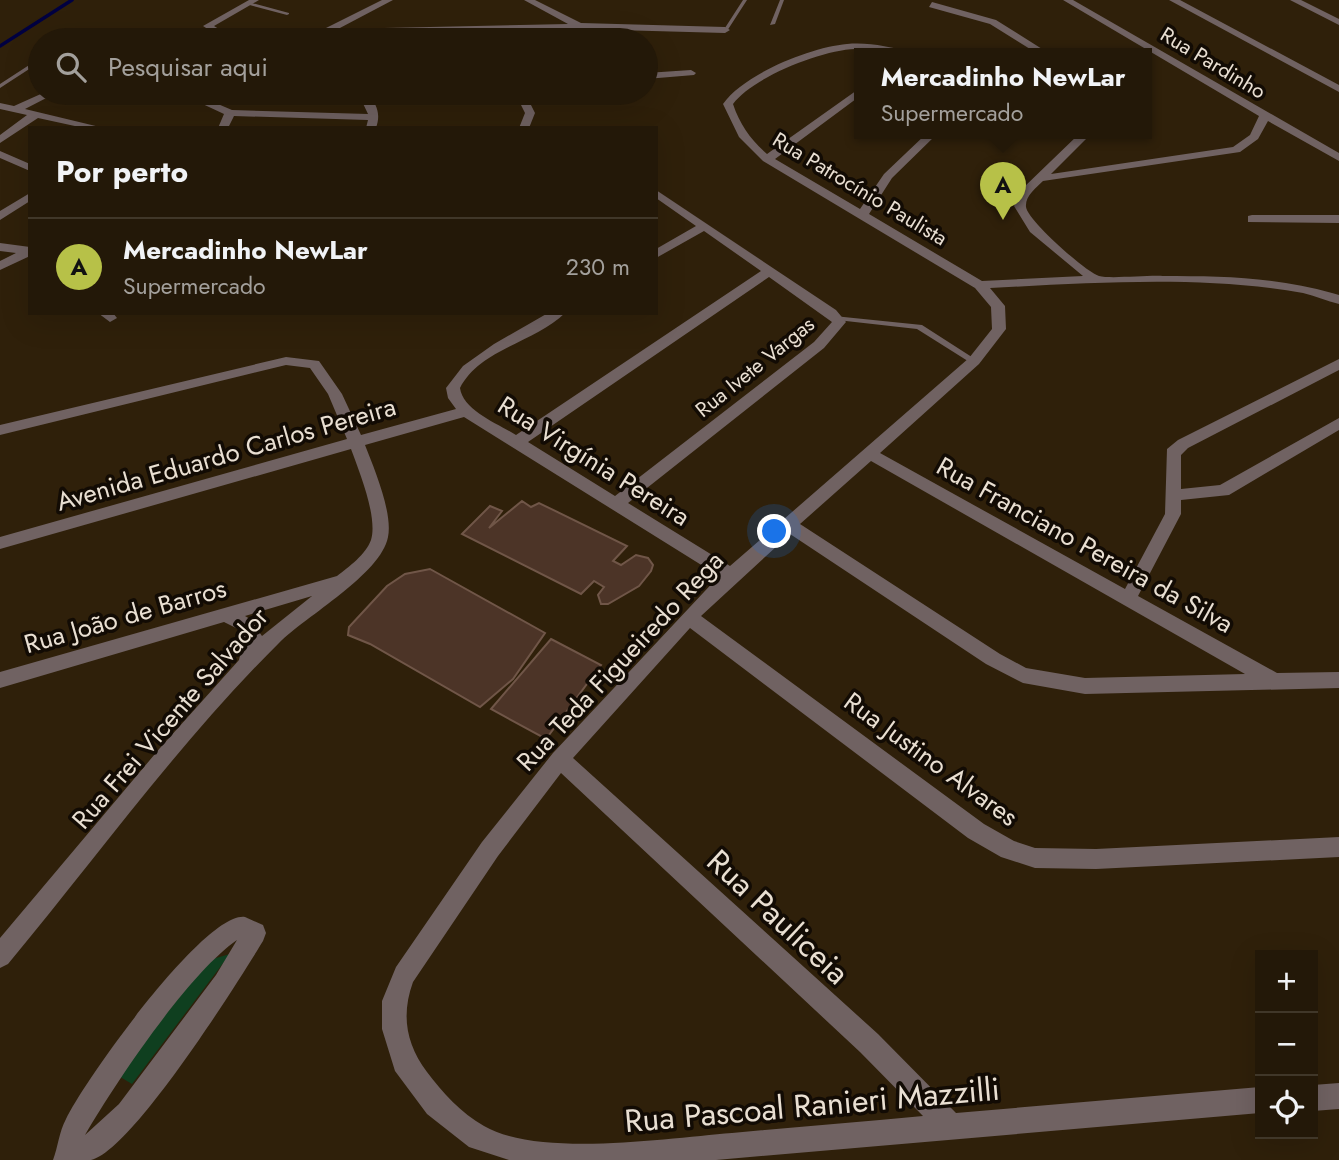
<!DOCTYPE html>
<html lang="pt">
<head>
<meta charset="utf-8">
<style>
  :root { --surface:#231808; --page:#2f2516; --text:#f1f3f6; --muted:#a3a09c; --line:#403729; --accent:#b7c148 }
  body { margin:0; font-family:Jost,sans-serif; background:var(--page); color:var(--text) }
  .controls { position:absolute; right:21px; bottom:21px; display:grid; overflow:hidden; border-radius:0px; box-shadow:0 7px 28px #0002 }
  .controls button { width:63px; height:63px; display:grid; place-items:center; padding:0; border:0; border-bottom:2px solid var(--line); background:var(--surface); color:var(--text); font:35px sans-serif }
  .you { position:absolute; left:775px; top:532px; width:24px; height:24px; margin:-18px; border:5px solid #fff; border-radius:50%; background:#1a73e8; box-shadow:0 0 0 10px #1a73e833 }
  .badge { display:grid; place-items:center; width:46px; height:46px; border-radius:50%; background:var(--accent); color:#111; font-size:23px; font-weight:700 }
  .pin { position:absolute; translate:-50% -58px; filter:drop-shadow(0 2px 4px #0008) }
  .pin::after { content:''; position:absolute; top:37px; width:24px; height:21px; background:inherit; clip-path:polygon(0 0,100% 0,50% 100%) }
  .popup { position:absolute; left:854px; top:48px; width:298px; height:91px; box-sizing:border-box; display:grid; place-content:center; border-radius:0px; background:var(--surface); filter:drop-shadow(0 2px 5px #0005); font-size:23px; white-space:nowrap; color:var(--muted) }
  .popup b { font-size:26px; color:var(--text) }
  .popup::after { content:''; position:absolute; left:50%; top:100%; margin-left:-14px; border:14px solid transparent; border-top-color:var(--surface) }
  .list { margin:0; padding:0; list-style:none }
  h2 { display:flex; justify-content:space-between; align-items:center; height:91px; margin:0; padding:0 28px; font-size:30px }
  h2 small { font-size:23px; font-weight:400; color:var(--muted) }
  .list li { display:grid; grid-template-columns:46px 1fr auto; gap:21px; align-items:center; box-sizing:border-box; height:98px; padding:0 28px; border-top:2px solid var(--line) }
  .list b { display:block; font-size:26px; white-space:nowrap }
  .list p { margin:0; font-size:23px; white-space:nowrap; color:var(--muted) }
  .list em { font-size:23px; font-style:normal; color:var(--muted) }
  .icon { flex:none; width:38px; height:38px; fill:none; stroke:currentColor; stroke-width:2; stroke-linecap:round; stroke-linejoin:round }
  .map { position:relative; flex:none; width:1339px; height:1160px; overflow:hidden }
  .search { position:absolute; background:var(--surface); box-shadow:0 7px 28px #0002; left:28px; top:28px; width:630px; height:77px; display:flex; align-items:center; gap:18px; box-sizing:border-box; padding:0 24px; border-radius:38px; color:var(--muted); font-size:26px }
  .panel { position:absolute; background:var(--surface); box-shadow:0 7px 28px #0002; left:28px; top:126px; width:630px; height:189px; border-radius:0px }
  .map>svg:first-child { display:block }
  .green { fill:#0f3f1f }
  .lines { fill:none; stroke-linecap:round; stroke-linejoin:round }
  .stream { stroke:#000041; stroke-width:3.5 }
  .building { fill:#4c3427; stroke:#705648; stroke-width:2 }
  .service { fill:#706262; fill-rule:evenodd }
  .minor { fill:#706262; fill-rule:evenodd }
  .labels { text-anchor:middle; stroke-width:7; stroke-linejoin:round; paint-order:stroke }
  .far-street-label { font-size:21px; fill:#e9dfd2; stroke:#120b04 }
  .street-label { font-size:26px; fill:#e9dfd2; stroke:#120b04 }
  .near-street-label { font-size:32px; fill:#e9dfd2; stroke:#120b04 }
</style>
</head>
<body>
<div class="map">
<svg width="1339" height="1160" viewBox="0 0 1339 1160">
  <rect width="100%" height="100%" fill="#2f200a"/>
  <path class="green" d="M230,954L132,1084L117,1075L209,960Z"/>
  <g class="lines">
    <path class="stream" d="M0,46L72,0"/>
  </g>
  <path class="building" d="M522,501L531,507L539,503L627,546L613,561L621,565L636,555L648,558L653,565L651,571L639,586L608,604H601L598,595L604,587L594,581L581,594L462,534L490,506L502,511L489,528Z
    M430,569L545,633L513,679L480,707L370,644L348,635L349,627L387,586L405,574Z
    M551,639L601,665L546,739L491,709Z"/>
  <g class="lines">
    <path class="service" d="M743,0H747L727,31H723Z
      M780,0H784L775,24L770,25Z
      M248,2L289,13V14L287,15L246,4Z
      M220,32L223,34L222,35L202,40H194Z
      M40,58V62L0,88V84Z
      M834,316L922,325L978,361L977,363H971L917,329L837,320L833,318Z"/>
    <path class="minor" d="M249,0H259L214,26L222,31L324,29L382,0H393L338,29L568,24L524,0H535L581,23L725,27L730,30L725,33L580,29L220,37L203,26Z
      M1063,0H1073L1339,153V161L1268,121L1258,139L1240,152L1043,181C1036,188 1025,196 1026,207C1028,221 1086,272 1099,276C1110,279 1148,275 1163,276C1219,276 1278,277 1332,293L1339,295V304C1327,301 1315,296 1303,293C1201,275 1092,283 990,288L1005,306L1006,329L979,364L880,453L1125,589L1165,514L1167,449L1178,440L1339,359V370L1188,448L1181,455V489L1220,485L1339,418V430L1229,495L1181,500V514L1138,596L1277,673L1339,672V688L1085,694L1023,683L986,664L790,534L701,616L984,824L1014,841L1035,848L1096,849L1339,837V857L1096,869L1035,868L1001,857L968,838L690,628L573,758L878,1034L956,1113L1260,1087V1113L716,1160H509L469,1147L427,1114L395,1071L382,1029V1001L396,967L482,842L553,753L719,576L464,417L365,445C374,468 393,513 388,537C381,574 306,616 279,643C180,741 97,857 8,964L0,968V938L160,748L239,660L244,638L238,629L224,622L0,688V672L337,576C349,567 366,554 371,540C378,517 359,471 351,449L0,549V537L347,439L328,394L310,368L286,365L0,435V425L286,357L319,361L342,394L361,435L456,409L448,398L446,388L463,366L494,344L548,313H565C536,342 480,349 460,388C463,411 499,424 516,435L761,271L704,231L656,258V249L696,226L656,198V190L836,310L846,322L824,348L628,503L730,566L969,358L992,329L991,307L975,288L763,161L739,137L723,104C744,74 811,47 847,44C869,42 890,47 911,52C903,59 870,49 855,49C822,50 753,77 733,104C740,125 751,140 767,154L860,88V96L775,159L860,209L884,174L926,134H937L892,178L869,214L982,281L1083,276L1030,232L1014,206L1022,189L1079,134H1091L1051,174L1233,147L1250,135L1259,116ZM769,277L832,322L814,342L615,496L528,442ZM871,461L1245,674L1085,678L1026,668L1000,654L800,524ZM312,596L262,636L250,619L245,616ZM561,773L860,1052L923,1116C859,1122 795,1127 732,1133C668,1138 539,1158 484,1126C461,1113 442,1092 427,1072C406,1044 401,1015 413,982L498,856Z
      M1169,0H1180L1339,85V92Z
      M1290,0H1301L1339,19V25Z
      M932,2L996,20L1050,54H1038L990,24L929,7Z
      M691,70L696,73L694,75L646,79V73Z
      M43,93H56L25,109L104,128H84L38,118L0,143V135L27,115L0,109V103L14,106Z
      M179,93H192L232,110L368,114L358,93H368C377,105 381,114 376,128H366L368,120L234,116L228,128H218L224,114Z
      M508,93H519L529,101L535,113L529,128H519L525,113L521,105Z
      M0,151L30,164V171L0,158Z
      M30,193V201L0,220V211Z
      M1252,215H1339V223L1248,222V216Z
      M0,243L30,247V256L0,270V261L16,253L0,251Z
      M98,313H113L117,318L110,322Z
      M245,917L263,925L266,933L263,941C238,982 132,1151 91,1160C79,1160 65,1160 53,1160C58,1147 59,1132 66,1119C84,1081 205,911 245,917ZM237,940L216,975L119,1104L85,1135C116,1082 188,974 237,940Z
      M1339,1083V1109L1313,1111V1085Z"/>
  </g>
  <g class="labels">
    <g class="far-street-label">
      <text transform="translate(1213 63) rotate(31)" y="7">Rua Pardinho</text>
      <text transform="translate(860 189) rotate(31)" y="7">Rua Patrocínio Paulista</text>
      <text transform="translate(755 367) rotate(-39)" y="7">Rua Ivete Vargas</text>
    </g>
    <g class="street-label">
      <text transform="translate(226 454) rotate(-16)" y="9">Avenida Eduardo Carlos Pereira</text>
      <text transform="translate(594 461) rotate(32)" y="9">Rua Virgínia Pereira</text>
      <text transform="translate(1085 545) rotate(29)" y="9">Rua Franciano Pereira da Silva</text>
      <text transform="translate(125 616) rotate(-16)" y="9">Rua João de Barros</text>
      <text transform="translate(620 661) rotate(-47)" y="9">Rua Teda Figueiredo Rega</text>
      <text transform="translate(170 718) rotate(-49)" y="9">Rua Frei Vicente Salvador</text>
      <text transform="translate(931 759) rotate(36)" y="9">Rua Justino Alvares</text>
    </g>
    <g class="near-street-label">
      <text transform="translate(778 917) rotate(43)" y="11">Rua Pauliceia</text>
      <text transform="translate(812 1105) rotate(-5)" y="11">Rua Pascoal Ranieri Mazzilli</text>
    </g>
  </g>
</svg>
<div class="controls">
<button>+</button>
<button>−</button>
<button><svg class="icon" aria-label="locate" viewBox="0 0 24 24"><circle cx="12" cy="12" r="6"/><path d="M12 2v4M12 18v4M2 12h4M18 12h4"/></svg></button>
</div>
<div class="you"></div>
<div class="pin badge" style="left:1003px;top:220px">A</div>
<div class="popup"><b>Mercadinho NewLar</b>Supermercado</div>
<div class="search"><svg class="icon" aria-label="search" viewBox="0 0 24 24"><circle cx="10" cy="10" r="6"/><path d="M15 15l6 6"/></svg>Pesquisar aqui</div>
<section class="panel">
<h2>Por perto<small></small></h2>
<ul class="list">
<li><span class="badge">A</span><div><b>Mercadinho NewLar</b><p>Supermercado</p></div><em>230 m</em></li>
</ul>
</section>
</div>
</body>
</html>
